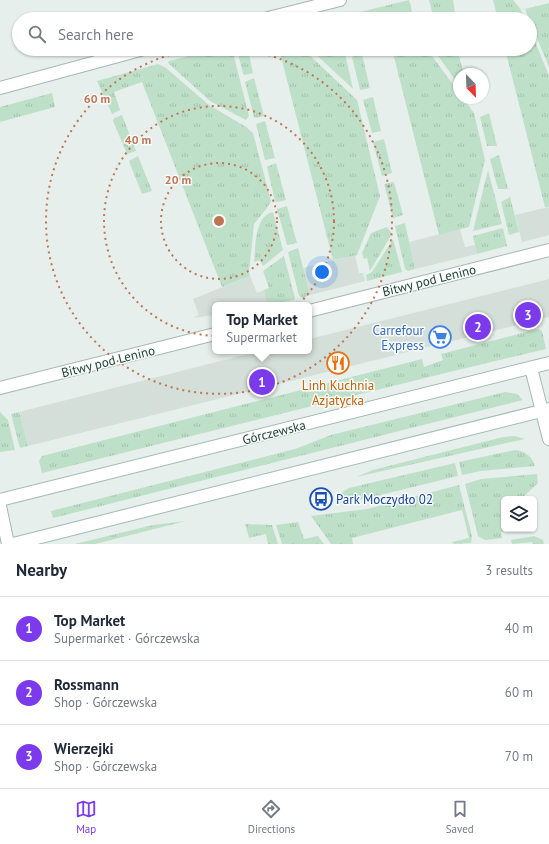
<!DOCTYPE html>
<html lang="en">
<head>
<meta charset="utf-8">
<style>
  :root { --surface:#fff; --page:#f2f2f3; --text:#1f2937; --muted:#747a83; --line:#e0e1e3; --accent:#7c3aed }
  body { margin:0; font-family:"PT Sans",sans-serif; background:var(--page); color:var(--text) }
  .controls { position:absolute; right:12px; bottom:12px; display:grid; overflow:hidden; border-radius:6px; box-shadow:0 1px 3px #0004 }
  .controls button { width:36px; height:36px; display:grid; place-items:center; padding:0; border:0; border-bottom:1px solid var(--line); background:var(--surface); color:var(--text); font:20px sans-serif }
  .compass { position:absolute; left:453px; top:68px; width:36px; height:36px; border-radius:50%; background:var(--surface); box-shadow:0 1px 3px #0004; rotate:157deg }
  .you { position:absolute; left:322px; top:272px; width:14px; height:14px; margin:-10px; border:3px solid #fff; border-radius:50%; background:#1a73e8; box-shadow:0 0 0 6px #1a73e833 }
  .badge { display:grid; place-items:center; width:26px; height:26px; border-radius:50%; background:var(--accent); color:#fff; font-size:13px; font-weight:700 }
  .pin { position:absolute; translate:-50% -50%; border:2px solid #fff; box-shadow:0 1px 4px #0006 }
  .popup { position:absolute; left:212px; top:302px; width:100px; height:52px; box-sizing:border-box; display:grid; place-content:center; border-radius:6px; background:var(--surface); filter:drop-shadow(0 1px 3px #0005); font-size:13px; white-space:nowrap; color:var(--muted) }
  .popup b { font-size:15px; color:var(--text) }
  .popup::after { content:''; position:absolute; left:50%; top:100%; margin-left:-8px; border:8px solid transparent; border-top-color:var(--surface) }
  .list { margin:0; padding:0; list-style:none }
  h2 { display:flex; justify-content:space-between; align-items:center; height:52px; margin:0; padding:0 16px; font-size:17px }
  h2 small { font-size:13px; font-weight:400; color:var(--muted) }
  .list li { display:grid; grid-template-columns:26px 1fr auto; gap:12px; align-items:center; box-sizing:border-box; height:64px; padding:0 16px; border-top:1px solid var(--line) }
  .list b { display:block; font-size:15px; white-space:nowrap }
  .list p { margin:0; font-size:13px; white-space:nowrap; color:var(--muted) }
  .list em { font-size:13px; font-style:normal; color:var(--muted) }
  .icon { flex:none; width:22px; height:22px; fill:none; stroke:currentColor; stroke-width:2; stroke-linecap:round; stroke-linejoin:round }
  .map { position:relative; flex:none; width:549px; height:544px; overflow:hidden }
  .search { position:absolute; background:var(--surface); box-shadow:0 1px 3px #0004; left:12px; right:12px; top:12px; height:44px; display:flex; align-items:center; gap:10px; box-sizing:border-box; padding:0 14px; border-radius:22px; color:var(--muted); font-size:15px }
  .sheet { height:244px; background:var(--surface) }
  nav { display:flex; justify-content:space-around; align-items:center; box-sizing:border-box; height:56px; border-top:1px solid var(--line); background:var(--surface); font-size:11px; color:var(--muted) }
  nav a { display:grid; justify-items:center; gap:2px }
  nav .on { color:var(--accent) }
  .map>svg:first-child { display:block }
  .built { fill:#d4dfda }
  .grass { fill:url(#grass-tufts) }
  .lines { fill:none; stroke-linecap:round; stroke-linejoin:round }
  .minor-casing { stroke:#a8b8b2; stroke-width:14 }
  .tertiary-casing { stroke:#a8b8b2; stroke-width:14 }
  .secondary-casing { stroke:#a4bbb3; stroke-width:14 }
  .minor { stroke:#fff; stroke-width:12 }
  .tertiary { stroke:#fff; stroke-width:12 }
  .secondary { stroke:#fff; stroke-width:12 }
  .ring { fill:none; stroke:#c07456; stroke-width:2; stroke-dasharray:2 4 }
  .labels { text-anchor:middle; stroke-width:3; stroke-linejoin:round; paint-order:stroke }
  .street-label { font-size:13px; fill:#24423a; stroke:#f7fbf9 }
  .shop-label { font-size:13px; fill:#366cbe; stroke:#f7fbf9; text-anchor:end }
  .food-label { font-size:13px; fill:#c56008; stroke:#f7fbf9 }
  .transit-label { font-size:13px; fill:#164399; stroke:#f7fbf9; text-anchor:start }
  .centre { fill:#c07456; stroke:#f7fbf9; stroke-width:2 }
  .ring-label { font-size:12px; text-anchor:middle; font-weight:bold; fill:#c07456; stroke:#f7fbf9; stroke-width:3; stroke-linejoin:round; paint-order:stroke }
</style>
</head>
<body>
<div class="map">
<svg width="549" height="544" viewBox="0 0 549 544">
  <defs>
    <pattern id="grass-tufts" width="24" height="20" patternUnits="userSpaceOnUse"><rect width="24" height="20" fill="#bfe0c8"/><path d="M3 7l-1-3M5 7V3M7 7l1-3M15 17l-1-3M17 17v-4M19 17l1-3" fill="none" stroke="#a4c1ad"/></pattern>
  </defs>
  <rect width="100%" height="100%" fill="#e6efeb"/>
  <path class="built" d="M549,207V235L522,242L515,215Z
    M460,229L465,247L475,245L477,254L415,269L409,242Z
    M355,255L359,273H363L365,281L310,295L303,268Z
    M250,276L257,293L264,290L267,305H215V315L193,318L199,315L193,299Z
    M549,279V317L28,446L19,412L260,351H309V339Z"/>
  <path class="grass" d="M409,0L414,19H342L344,16Z
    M429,0H453L456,19H434Z
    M493,0H513L519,7L526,19H498Z
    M549,3V67L525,9Z
    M530,29L549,76V207H545L505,49H530Z
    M217,49H232L249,116L246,120L210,101L168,63L169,61Z
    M237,49H269L249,54L253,73L245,75L243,74Z
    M279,49H303L357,100L380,196L357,255L333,260Z
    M310,49H344L353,89L352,88Z
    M392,49H427L459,93V98H463L474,113L485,160L469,227L439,235Z
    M433,49H457L464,74H459V85Z
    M362,54L370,88L360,90L352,57Z
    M158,64L166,68L209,105L246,127L253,133L271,201L267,208L254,224L249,272L250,276L222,287L142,82L114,92L120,110L112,114L97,81Z
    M254,78L264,116L256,118L254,117L245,82Z
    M52,93L55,107L0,122V107Z
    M373,97L381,131L372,133L363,100Z
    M489,113L497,146H487L480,117Z
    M122,115L136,151L127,154L113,121L114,118Z
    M265,121L275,158L265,160L256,124Z
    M384,139L392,173L382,176L373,142Z
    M499,155L508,189H498L490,159Z
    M138,156L152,191L142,194L129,161Z
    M276,163L286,200L277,202L275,201L267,167Z
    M488,170L502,224L473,231Z
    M394,182L403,215L393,218L384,184Z
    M510,197L519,232L509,235L501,202Z
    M287,206L297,243L287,245L277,209Z
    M273,212L283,250L263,266L260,260L254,262C256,247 254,216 273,212Z
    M405,223L415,269L408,271L405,269L395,226Z
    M387,227L392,234L370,271L367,258L364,259L362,253L371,233Z
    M503,228L507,246L477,254L473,236Z
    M393,239L402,272L367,281L366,275L372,272Z
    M298,248L310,295L302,298L299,296L288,252Z
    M284,256L295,298L294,300L267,305L264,290L269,288L263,271Z
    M538,329L542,331L546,349L429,377L42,473L39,461L42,456L422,359L424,367L443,360L441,354Z
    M505,392L517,394L523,400L53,518L51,511L295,449L331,435Z
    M0,412L8,420L15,450L0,452Z
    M19,412L28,446L20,448L11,414Z
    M515,436L525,439L356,477L373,470L503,437Z
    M515,450C525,451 532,456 535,466L481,471L462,475L459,462Z
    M455,463L458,476L364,499L337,503L336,496L349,488Z
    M537,474L538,483L521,499H504V529L513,530L501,532L502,538L485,540L478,536L465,484L481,479Z
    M459,485L472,536L471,543L454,544L452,542L469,538L462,510L352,538L353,544H331L311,516L367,509Z
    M186,521L95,544H75L153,525Z
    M298,522L304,539L318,536L324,544H282L276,525Z
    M245,524L272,525L278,544H268L266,534L249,538Z
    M534,536L543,540L544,544H533L532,542L512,544L511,540Z"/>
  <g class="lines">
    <g class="minor-casing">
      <path id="minor" d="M264,19L340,0
        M0,88L144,49
        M309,311L549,250
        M531,368L549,439
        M0,388L215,334"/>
    </g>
    <g class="tertiary-casing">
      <path id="tertiary" d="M0,506L8,544"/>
    </g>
    <g class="secondary-casing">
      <path id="secondary" d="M0,500L549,363
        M13,544L549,409"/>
    </g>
    <use href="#minor" class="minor"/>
    <use href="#tertiary" class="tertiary"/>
    <use href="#secondary" class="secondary"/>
  </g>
  <g class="ring">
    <circle cx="219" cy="221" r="58"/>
    <circle cx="219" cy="221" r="115"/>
    <path d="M239 49A173 173 0 1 1 199 49"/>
  </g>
  <defs>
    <g id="supermarket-ring" transform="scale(1.15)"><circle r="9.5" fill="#f7fbf9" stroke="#3f7fe0" stroke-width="1.5"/><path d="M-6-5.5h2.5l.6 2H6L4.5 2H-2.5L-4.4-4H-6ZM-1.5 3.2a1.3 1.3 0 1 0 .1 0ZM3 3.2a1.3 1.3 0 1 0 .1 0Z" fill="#3f7fe0"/></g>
    <g id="restaurant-ring" transform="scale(1.15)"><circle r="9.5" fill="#f7fbf9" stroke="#e8710a" stroke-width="1.5"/><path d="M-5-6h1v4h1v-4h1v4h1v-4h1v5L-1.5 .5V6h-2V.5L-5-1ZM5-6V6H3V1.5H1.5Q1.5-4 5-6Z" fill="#e8710a"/></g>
    <g id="bus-ring" transform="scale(1.15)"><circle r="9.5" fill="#f7fbf9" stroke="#1a4fb4" stroke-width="1.5"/><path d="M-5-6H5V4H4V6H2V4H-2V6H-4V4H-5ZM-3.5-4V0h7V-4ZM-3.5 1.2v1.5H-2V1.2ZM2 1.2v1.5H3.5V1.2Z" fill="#1a4fb4"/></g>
  </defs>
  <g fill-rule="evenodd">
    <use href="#supermarket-ring" x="440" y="337"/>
    <use href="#restaurant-ring" x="338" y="363"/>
    <use href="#bus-ring" x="321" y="499"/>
  </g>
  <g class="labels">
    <g class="street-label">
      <text transform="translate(429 280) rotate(-14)" y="5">Bitwy pod Lenino</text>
      <text transform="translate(108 361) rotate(-14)" y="5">Bitwy pod Lenino</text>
      <text transform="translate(274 432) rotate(-14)" y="5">Górczewska</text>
    </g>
    <g class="shop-label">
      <text x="424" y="335">Carrefour<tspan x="424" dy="15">Express</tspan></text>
    </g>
    <g class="food-label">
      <text x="338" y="390">Linh Kuchnia<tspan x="338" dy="15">Azjatycka</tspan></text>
    </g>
    <g class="transit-label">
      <text x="336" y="504">Park Moczydło 02</text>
    </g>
  </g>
  <circle cx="219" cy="221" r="6" class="centre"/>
  <g class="ring-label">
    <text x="97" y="103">60 m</text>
    <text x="138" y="144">40 m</text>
    <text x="178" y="184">20 m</text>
  </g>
</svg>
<div class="controls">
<button><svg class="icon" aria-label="layers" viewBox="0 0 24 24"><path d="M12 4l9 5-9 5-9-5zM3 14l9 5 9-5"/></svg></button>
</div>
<svg class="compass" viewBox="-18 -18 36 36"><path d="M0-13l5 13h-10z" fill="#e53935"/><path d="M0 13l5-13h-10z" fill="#747a83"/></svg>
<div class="you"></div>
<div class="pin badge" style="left:262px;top:382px">1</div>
<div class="popup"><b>Top Market</b>Supermarket</div>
<div class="pin badge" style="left:478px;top:327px">2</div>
<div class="pin badge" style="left:528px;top:315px">3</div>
<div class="search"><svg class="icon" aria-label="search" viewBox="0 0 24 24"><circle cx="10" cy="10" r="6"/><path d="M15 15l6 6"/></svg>Search here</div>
</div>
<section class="sheet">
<h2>Nearby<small>3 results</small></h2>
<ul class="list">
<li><span class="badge">1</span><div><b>Top Market</b><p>Supermarket · Górczewska</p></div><em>40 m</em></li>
<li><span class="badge">2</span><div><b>Rossmann</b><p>Shop · Górczewska</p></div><em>60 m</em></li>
<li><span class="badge">3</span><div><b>Wierzejki</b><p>Shop · Górczewska</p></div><em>70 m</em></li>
</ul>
</section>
<nav>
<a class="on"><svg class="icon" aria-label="map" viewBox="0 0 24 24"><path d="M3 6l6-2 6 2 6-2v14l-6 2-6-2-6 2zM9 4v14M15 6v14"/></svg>Map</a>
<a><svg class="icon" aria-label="directions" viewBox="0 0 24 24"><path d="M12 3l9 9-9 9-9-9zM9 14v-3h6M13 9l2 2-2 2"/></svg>Directions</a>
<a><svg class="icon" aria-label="saved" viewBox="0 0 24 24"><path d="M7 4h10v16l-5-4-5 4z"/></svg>Saved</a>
</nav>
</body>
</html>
